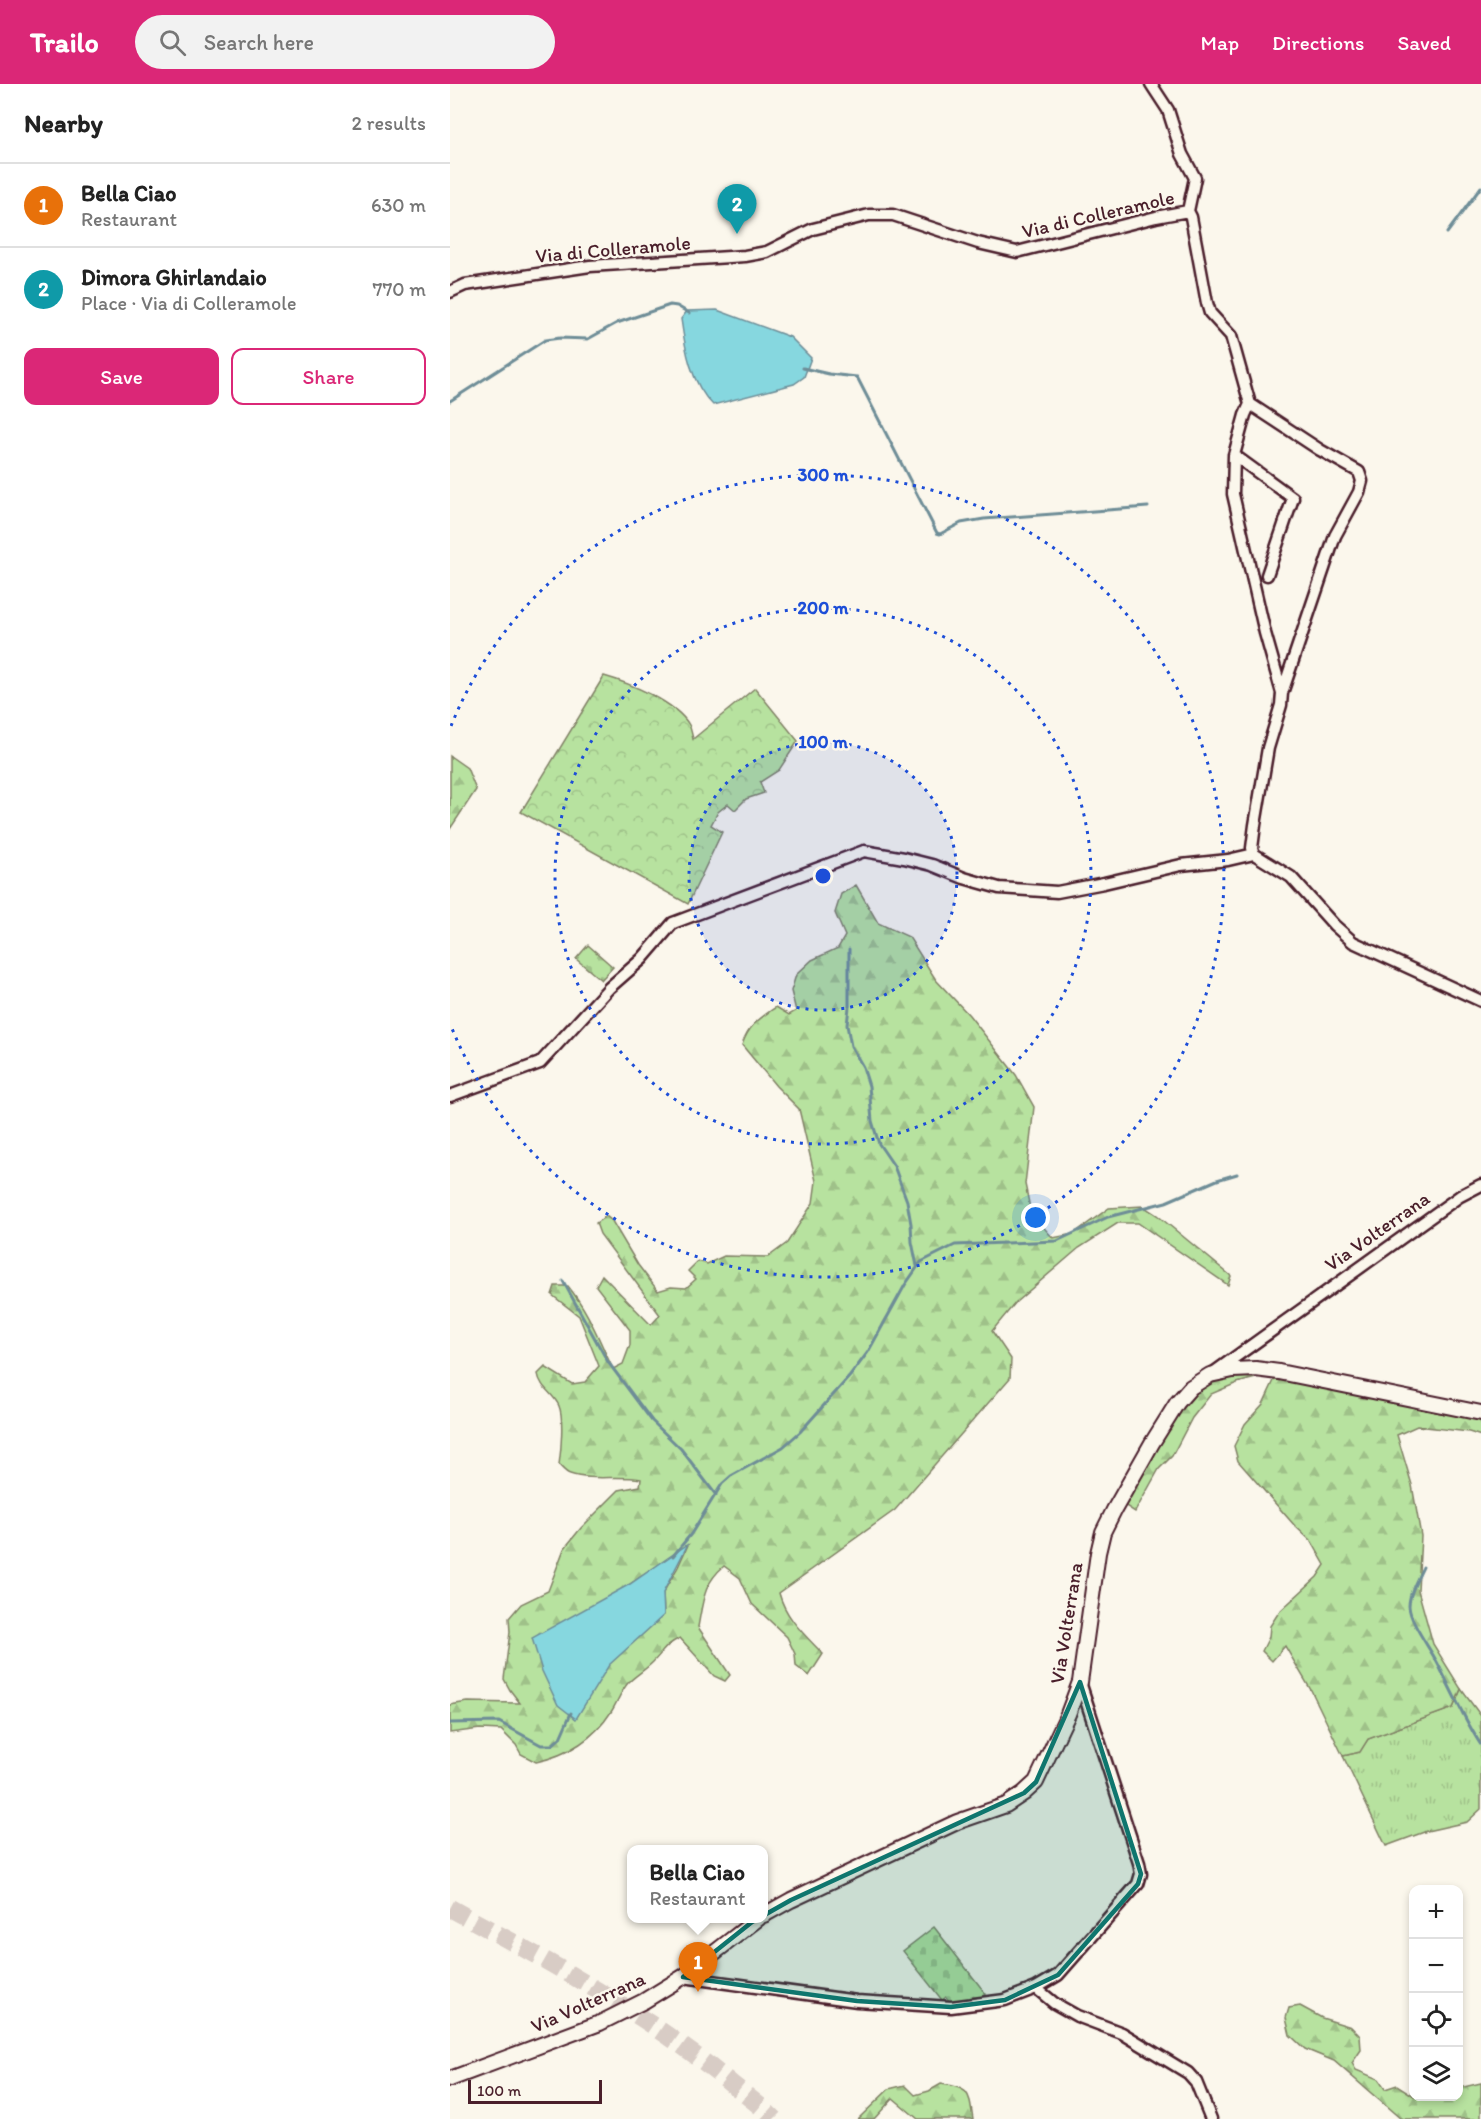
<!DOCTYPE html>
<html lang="en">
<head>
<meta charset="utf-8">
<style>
  :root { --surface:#fff; --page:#f2f2f2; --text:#222; --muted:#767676; --line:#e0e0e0; --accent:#db2777 }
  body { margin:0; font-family:Itim,sans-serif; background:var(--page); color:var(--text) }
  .controls { position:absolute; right:18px; bottom:18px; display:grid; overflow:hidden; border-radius:12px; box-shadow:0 3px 9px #0003 }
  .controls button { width:54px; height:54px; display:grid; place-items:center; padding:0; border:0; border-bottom:2px solid var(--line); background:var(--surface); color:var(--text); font:30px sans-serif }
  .scale { position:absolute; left:18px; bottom:15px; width:134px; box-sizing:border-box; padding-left:6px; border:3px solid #4a1f2b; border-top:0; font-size:16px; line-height:21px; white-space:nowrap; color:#4a1f2b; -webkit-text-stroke:4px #fbf7ec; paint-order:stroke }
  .you { position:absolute; left:586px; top:1134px; width:21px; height:21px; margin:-15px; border:4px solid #fff; border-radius:50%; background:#1a73e8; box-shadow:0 0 0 9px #1a73e833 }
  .badge { display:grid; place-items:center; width:39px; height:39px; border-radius:50%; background:var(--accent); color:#fff; font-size:20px; font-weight:700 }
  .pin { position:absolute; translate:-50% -50px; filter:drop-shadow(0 2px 3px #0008) }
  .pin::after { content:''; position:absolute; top:32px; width:21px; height:18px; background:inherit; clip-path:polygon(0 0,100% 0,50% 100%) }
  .popup { position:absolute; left:177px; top:1761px; width:141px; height:78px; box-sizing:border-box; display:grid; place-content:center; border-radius:12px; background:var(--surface); filter:drop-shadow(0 2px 4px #0005); font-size:20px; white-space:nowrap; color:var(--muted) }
  .popup b { font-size:22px; color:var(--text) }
  .popup::after { content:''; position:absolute; left:50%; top:100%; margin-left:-12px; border:12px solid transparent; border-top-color:var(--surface) }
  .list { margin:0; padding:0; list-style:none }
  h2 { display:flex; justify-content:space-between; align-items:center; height:78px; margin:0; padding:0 24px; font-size:26px }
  h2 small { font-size:20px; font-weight:400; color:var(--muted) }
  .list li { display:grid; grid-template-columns:39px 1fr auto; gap:18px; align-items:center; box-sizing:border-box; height:84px; padding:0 24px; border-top:2px solid var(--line) }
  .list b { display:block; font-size:22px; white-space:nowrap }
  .list p { margin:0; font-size:20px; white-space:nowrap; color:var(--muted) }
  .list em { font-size:20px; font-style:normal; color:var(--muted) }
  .actions { display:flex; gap:12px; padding:18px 24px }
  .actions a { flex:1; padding:14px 0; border:2px solid var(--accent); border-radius:12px; text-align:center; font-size:21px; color:var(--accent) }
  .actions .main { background:var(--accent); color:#fff }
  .icon { flex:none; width:33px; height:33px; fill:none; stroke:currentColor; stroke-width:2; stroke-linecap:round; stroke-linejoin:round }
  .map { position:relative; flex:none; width:1031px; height:2035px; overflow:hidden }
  header { display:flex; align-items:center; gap:36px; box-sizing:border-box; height:84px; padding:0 30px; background:var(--accent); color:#fff }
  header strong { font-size:28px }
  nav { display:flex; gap:33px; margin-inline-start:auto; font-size:21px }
  .search { width:420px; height:54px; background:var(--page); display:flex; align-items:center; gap:15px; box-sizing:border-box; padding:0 21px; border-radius:33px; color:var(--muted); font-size:22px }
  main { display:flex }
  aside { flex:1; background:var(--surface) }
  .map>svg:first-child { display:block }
  .grass { fill:url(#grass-tufts); stroke:#808065; stroke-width:1.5 }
  .forest { fill:url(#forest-firs); stroke:#808065; stroke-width:1.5; fill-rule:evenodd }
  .cemetery { fill:url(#cemetery-stones); stroke:#808065; stroke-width:1.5 }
  .park { fill:url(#park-crowns); stroke:#808065; stroke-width:1.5 }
  .water { fill:#86d7df; stroke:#6e8d97; stroke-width:1.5 }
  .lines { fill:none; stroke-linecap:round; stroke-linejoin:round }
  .stream { stroke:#6e8d97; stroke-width:3 }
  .motorway-tunnel { stroke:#d8ccc5; stroke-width:18; stroke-dasharray:18 9; stroke-linecap:butt }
  .minor-casing { stroke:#4a1f2b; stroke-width:15 }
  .secondary-casing { stroke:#4a1f2b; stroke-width:18 }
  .minor { stroke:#fbf7ec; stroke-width:10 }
  .secondary { stroke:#fbf7ec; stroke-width:14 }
  .marked { fill:#0f766e; fill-opacity:0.2; stroke:#0f766e; stroke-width:4.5; stroke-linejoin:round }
  .ring { fill:none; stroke:#1d4ed8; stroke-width:3; stroke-dasharray:3 6 }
  .labels { text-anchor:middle; stroke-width:5; stroke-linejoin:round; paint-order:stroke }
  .street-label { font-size:20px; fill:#4a1f2b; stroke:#fbf7ec }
  .centre { fill:#1d4ed8; stroke:#fbf7ec; stroke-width:3 }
  .ring-label { font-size:18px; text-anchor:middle; font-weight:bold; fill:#1d4ed8; stroke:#fbf7ec; stroke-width:5; stroke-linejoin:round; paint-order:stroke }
</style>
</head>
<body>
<header>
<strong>Trailo</strong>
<div class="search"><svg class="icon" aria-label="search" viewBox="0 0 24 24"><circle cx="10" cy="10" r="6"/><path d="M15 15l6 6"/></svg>Search here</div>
<nav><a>Map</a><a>Directions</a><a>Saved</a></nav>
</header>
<main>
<aside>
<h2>Nearby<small>2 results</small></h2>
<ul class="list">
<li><span class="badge" style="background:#e8710a">1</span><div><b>Bella Ciao</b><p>Restaurant</p></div><em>630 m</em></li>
<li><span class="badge" style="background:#0f9aa8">2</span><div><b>Dimora Ghirlandaio</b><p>Place · Via di Colleramole</p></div><em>770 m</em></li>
</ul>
<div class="actions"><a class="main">Save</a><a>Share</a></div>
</aside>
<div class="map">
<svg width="1031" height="2035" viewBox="0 0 1031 2035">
  <defs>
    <pattern id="grass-tufts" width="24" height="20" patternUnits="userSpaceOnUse" patternTransform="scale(1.5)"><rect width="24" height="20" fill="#b7e29f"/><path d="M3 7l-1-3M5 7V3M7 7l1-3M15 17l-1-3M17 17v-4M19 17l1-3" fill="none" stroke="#9fc189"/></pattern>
    <pattern id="forest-firs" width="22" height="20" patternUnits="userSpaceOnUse" patternTransform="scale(1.5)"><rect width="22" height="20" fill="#b7e29f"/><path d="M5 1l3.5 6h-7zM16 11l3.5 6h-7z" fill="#9fc189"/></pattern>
    <pattern id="cemetery-stones" width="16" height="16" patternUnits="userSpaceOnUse" patternTransform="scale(1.5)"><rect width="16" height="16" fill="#b7e29f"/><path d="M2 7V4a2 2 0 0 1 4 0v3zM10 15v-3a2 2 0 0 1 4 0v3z" fill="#9fc189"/></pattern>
    <pattern id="park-crowns" width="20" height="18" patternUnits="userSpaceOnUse" patternTransform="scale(1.5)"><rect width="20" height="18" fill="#b7e29f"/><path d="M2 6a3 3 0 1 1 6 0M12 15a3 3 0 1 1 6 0" fill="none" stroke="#9fc189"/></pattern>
  </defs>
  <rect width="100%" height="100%" fill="#fbf7ec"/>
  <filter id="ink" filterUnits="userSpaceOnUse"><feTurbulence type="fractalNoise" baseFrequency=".0167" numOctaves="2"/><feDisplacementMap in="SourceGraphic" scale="12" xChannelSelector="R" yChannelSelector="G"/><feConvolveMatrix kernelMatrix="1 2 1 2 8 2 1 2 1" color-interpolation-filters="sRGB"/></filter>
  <g filter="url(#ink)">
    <path class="grass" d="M1011,1605L1031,1632V1725L1017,1738L977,1747L936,1762L893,1672L909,1668L918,1655L1003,1624Z"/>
    <path class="forest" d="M0,672L17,684L26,706L0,745Z
      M406,801L428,839L459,853L486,896L519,931L566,991L584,1023L575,1100L581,1129L603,1154L623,1150L659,1124L693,1122L707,1131L781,1192L778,1201L688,1139H668L629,1164L566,1218L542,1247L561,1275L560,1294L445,1426L329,1509C336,1535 355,1551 373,1570L359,1592L346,1582L345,1570L337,1553L302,1520L290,1494L274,1482C253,1500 253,1517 248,1543L280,1591L275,1597L264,1592L230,1554C215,1561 214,1567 203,1578C195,1586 185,1592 178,1599C171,1607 167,1619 161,1628C143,1656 118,1671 86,1678L71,1670L66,1661L51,1646L30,1645L0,1649V1621L18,1618L70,1619L60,1606L54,1595L60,1548L59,1534L71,1520L98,1507L114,1465L131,1444L169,1406L190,1402L191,1395C168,1391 142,1397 120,1390C116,1389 112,1384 109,1381C111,1367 114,1334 109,1322C104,1310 90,1304 88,1290L95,1283L122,1300L135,1298L149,1282L129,1232L102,1211L105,1202H118C139,1228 149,1256 163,1285L173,1280L180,1261V1246L146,1202L152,1191L201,1241L210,1231L150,1150L146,1139L156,1132L162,1137L188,1181L208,1207L221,1203L236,1204L246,1195L238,1187L248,1177L257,1180L274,1172L318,1173L337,1159L363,1119L366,1097L349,1025L326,1002L292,961C299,941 309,935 326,923L339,931L346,927L341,907L346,891L362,876L388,864L395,852L385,829L391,810ZM238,1461L228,1483L213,1509L214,1531L158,1581L125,1635L180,1500Z
      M806,1285L829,1288L1031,1329V1352L1019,1348L967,1342L947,1351L962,1401L971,1452L968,1506L983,1560L1011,1605L1003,1624L918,1655L910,1668L893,1672L861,1606L835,1562L822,1577L812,1567L819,1553L820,1542L829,1528L867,1493L875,1481L862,1458L845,1442L788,1377L784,1362L795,1340L813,1320L828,1288L787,1299L761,1310L742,1334L722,1372L709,1385L685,1428L668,1417C687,1383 724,1307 760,1291C774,1285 791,1286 806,1285Z
      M850,1922L872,1934L901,1943L910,1952L911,1966L902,1979L906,1986L928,1995L935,2005L947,2001L964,2012H1008L1009,2004L1031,1999V2035H951L884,1977L855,1965L840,1951L836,1934L839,1924Z
      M491,2000C520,2004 519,2008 523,2035H468L443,2014L424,2035H408L439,2005L455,2001L465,2011L479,2007Z"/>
    <path class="cemetery" d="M138,861L163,883L151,896L126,875Z
      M484,1843L536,1910L531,1913L501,1919L496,1913L492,1916L453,1867Z"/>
    <path class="park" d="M154,592C179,599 226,618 239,641C241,645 242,651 243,655L305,604L348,657L329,686L310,698L314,709L296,715L285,726L278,720L268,728L261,741L272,748L238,820L71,728Z"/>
    <path class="water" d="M267,226L340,253L361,274L354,293L344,300L263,321C241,300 235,264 231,235L237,227Z
      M238,1460L213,1509L214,1531L159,1581L126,1635L108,1621L92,1587L82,1554L180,1500Z"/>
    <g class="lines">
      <path class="stream" d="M997,149L1031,103
        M353,284L379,290L407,293L487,449L490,450L511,439L534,435L698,423
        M0,317L95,256L110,254L138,255L167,239L220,221L227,222L239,229
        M399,865V923L397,941L401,962L413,983L419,1002L422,1037L429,1060L444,1082L457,1117L461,1140L462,1158L467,1182
        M113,1197L158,1278L202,1337L231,1365L266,1411
        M223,1472L241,1450L272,1400L281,1392L333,1363L350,1348L400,1292L418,1268L455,1201L471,1178L505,1161L607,1157L658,1133L716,1118L767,1096L787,1090
        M973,1483C968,1494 959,1509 959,1522C960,1539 980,1564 988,1580C1002,1607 1014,1635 1031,1661
        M0,1639L49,1638L91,1661H102L110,1654L121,1629"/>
      <path class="motorway-tunnel" d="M0,1824C97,1877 196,1929 282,2000C296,2011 311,2022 324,2035"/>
      <g class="minor-casing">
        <path id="minor" d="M701,0L718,26L732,70L745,94L738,127
          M0,208L15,201L140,182L295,172L317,168L363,145L419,131H443L528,159L567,168L706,133L738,127L741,133L757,219L760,229L781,252L800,320L795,331L784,371L783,410L815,549L832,609L831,621L818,664L805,741L802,764L804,770L841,793L884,841L903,858L1031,917
          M800,320L870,366L909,388L912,397L909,408L885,452L832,609
          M784,371L843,414L817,491
          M0,1012L90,979L159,904L192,875L223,839L414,767L454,774L482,781L514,794L549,804L607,808L654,799L731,781L778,776L804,770
          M763,1289L1010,1112L1031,1101
          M233,1893L407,1917L501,1923L555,1916L586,1904L608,1891L688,1800L691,1790L689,1779L630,1598
          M586,1904L604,1919L627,1932L672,1949L738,1989L746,1998L761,2035"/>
      </g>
      <g class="secondary-casing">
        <path id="secondary" d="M314,1831L341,1816L507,1738L556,1721L574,1709L586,1698L618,1630L630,1598L648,1469L653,1448L664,1426L702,1359L727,1319L741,1303L760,1291L783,1286L806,1285L829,1288L1031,1329
          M0,1995L150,1939L194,1917L233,1893L309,1834"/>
      </g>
      <use href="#minor" class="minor"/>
      <use href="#secondary" class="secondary"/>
    </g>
  </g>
  <path class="marked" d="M630,1598L691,1790L688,1800L608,1891L555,1916L501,1923L407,1917L233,1893L302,1838L341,1816L574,1709L586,1698Z"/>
  <circle cx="373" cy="792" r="134" fill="#1d4ed8" fill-opacity=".12"/>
  <g class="ring">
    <circle cx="373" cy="792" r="134"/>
    <circle cx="373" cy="792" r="268"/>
    <path d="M1 642A401 401 0 1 1 1 942"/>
  </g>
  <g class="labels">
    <g class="street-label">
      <text transform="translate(648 130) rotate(-13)" y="7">Via di Colleramole</text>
      <text transform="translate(163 165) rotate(-5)" y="7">Via di Colleramole</text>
      <text transform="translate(927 1147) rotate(-35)" y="7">Via Volterrana</text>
      <text transform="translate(616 1539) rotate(-81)" y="7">Via Volterrana</text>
      <text transform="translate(138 1918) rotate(-24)" y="7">Via Volterrana</text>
    </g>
  </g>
  <circle cx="373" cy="792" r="9" class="centre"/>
  <g class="ring-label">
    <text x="373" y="397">300 m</text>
    <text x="373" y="530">200 m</text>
    <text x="373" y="664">100 m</text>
  </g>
</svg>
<div class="controls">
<button>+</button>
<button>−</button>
<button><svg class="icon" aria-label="locate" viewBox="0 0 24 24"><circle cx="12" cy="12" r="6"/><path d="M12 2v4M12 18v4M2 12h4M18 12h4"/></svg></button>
<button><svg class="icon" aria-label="layers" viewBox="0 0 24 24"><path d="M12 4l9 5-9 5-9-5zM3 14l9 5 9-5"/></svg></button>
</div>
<div class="scale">100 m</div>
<div class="you"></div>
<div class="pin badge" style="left:248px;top:1908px;background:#e8710a">1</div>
<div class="popup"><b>Bella Ciao</b>Restaurant</div>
<div class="pin badge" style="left:287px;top:150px;background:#0f9aa8">2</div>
</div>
</main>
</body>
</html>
